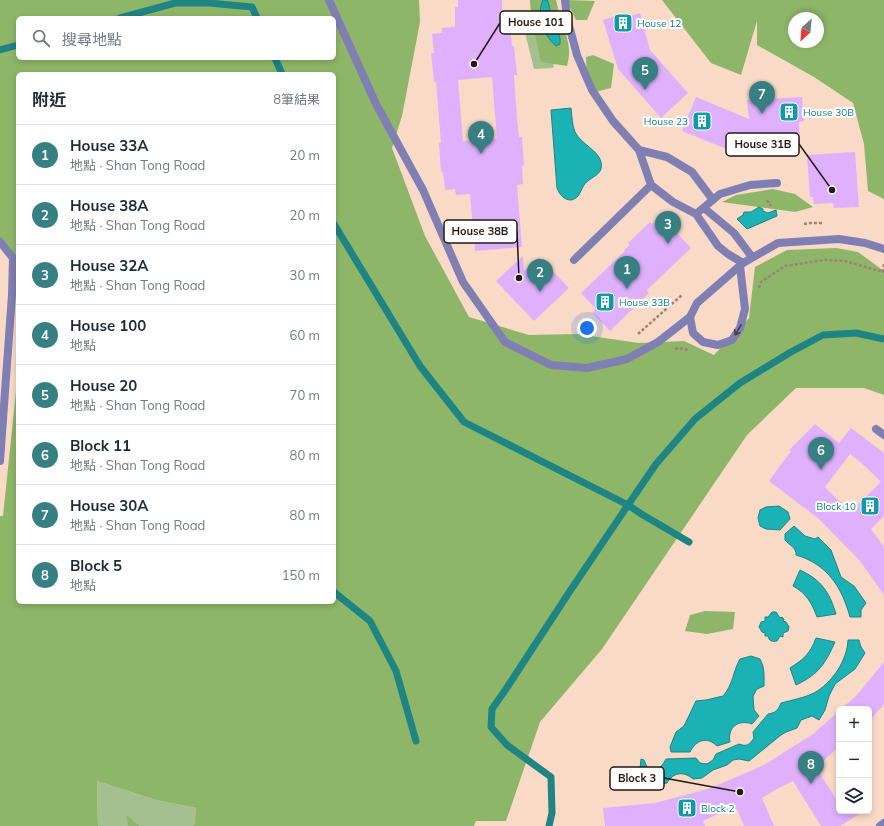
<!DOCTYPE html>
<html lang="zh-TW">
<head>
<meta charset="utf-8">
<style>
  :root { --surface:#fff; --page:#f6f6f7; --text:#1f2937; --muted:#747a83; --line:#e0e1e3; --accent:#367f83 }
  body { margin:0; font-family:Mulish,"Noto Sans TC",sans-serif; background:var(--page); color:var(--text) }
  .controls { position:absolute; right:12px; bottom:12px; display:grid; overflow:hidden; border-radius:6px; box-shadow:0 2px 6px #0003 }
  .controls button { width:36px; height:36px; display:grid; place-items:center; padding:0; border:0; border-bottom:1px solid var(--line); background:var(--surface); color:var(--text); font:20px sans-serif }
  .compass { position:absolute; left:788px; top:12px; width:36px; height:36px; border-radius:50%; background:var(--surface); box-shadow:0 2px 6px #0003; rotate:206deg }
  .you { position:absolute; left:587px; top:328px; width:14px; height:14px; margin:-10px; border:3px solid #fff; border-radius:50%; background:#1a73e8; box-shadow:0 0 0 6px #1a73e833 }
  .badge { display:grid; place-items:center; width:26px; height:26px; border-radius:50%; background:var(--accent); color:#fff; font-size:13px; font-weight:700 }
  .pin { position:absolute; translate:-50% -33px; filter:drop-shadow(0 1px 2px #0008) }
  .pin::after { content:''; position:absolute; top:21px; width:14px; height:12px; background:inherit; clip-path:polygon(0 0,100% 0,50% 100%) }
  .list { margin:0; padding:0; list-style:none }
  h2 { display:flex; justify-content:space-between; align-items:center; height:52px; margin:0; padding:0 16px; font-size:17px }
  h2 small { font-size:13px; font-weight:400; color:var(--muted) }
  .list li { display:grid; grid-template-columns:26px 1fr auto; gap:12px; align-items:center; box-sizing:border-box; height:60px; padding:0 16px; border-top:1px solid var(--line) }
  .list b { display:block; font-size:15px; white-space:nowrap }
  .list p { margin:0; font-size:13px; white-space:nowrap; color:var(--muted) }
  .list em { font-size:13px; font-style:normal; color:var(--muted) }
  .icon { flex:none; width:22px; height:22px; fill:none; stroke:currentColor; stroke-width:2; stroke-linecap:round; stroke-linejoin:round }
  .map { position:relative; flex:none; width:884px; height:826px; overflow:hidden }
  .search { position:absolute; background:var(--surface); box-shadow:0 2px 6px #0003; left:16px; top:16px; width:320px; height:44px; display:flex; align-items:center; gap:10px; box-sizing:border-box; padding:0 14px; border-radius:6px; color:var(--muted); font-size:15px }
  .panel { position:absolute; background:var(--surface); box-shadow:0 2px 6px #0003; left:16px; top:72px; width:320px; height:532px; border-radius:6px }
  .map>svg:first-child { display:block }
  .green { fill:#a4c08e }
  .forest { fill:#8db668; fill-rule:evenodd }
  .water { fill:#1bb2b5; stroke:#1e8484 }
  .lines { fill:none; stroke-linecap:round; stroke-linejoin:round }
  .stream { stroke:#1e8484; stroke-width:7 }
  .building { fill:#dfb1fd; fill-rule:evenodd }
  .path { stroke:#9b8476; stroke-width:2.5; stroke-dasharray:3 2; stroke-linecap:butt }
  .service { stroke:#807fb3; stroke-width:8 }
  .minor { stroke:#807fb3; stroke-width:8 }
  .oneway { stroke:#443d4a }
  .labels { text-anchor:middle; stroke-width:4; stroke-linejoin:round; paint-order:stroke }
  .culture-label { font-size:10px; fill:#0d838f; stroke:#fff; text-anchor:start }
  .leader { fill:none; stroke:#241912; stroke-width:1.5 }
  .callout-dot { fill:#241912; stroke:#fff; stroke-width:1.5 }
  .callout { fill:#fff; stroke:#241912; stroke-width:1.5 }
  .callout-label { font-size:11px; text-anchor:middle; font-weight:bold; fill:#241912 }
</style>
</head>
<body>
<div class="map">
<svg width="884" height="826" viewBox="0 0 884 826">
  <rect width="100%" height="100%" fill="#f9dac6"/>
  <path class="green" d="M535,18L555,59L553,68L534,69L522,20Z
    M97,781L156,800L196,808L194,826H140L128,816V826H98Z"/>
  <path class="forest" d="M0,0H419L420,22L402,116L392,148L425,236L469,317L529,335L577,334L639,343L684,341L714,355L749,318L755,267L787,250L836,248L858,252L884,271V395L864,388H796L747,435L602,649L540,722L506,821H476L474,826H194L196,808L156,800L97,781L98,826H0V516H3L18,372V602H334V74H18V259L0,238ZM18,18H334V58H18Z
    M530,0H556C559,15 570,40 569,53C569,57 568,62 567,66L541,62L531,15Z
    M568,0L595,1L587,20H576L568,4Z
    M662,0H884V199L868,191L864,144L853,103L814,77L757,45V21L741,75L711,63ZM794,18H818V42H794Z
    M593,55L614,64L611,88L595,92L587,82L586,57Z
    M773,189L795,194L813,207L795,212L722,202L736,195Z
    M705,611L735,612L733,629L707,634L685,631L690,615Z
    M127,815L140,826H128Z"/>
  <path class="water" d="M543,0H547C551,6 549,13 551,19C555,29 561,32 560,44L556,46C544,36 536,15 543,0Z
    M571,108C572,116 572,125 575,132C581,144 599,151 601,162C604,176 590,176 584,185C582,188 581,192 578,196C570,205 560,197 557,188L551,110Z
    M759,207L763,209V211L768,213L776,210L777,216L747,229L737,219L743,215L744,212H751Z
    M779,506L788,512L790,519L780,530L766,529L760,526L758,518L760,510L766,507Z
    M794,526L805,536L815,539L818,537L831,550L841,577L854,586L866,603L861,610V617H850C842,587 827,564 796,555C797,548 789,545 785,540V534Z
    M800,570C821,580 829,591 836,614L817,617C812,603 806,593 793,586Z
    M772,612H776L780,618L782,617L784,619L783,621L786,622L789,627L788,631L783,633V637L780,636L777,641C772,642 769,641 768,636H765V633L762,632L759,627L761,622L765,621V617H768Z
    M816,638L835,642C825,664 819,674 796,685L790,668C804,659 810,654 816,638Z
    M848,640H859L861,647L865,653L855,669L835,684L829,696L825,710L819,720L812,716L801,720L797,728L786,732L781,735L749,761L739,759L733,760L727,765L713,770L702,778L693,779C684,771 673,772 667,783L652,786L635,787L639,779L641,759L644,760L647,767C658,771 661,768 666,759L696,758L700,763L707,764L713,760L716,754L739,744C747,747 749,745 754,738L753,732L768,714C776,713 778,710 781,703C792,700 804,698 814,693C832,683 847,661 848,640Z
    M751,656L760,659C765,668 764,676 764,686L757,689L753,696L754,710L759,716L752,724C739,719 727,727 730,742L717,746C707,736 696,740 690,752H671L670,747L676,732L684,726L696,701L706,700L723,696C733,685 733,671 740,659Z"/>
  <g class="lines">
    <path class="stream" d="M120,18L175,3H209L252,7L257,18
      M0,50L18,45
      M275,58L282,74
      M334,224L420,366L464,422L628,505L570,591L506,689L492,709L491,727L507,745L551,777L552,813L549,826
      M689,542L643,515L628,505L656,464L695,419L740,383L791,352L823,335L856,333L884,339
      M334,592L370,621L396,671L416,741"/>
  </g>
  <path class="building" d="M458,0H502L503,29L510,28L512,46H514L517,75H514L517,119L519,137H522L524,165L522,166L523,184L517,185L522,247L475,251L470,194L456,195L455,189L445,190L443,172H441L439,143H441L436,82H434L431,53H434L432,34L442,33V28L455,27V7H458ZM492,77L497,139L463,141L458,80Z
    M626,13L627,17L640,13L650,50L688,93L661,118L618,69L603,20Z
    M696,97L749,119L747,100L802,97L804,121L799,122L800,145L762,147V144L731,145L729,150L682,131Z
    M855,152L859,207L834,208L833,203L814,204L813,197H810L807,155Z
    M657,220L670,234L674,230L691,248L647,290L649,293L610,331L592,313L596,309L581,293L625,251L624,250L630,245L628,243L650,222L652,224Z
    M523,256L524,271L539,257L569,288L534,321L496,281Z
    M815,424L839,443L851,428L884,453V516L871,529L884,547V595L860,561L819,519L769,481L791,451L789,450ZM850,454L866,467L881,482L852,510L837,499L825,487Z
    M884,662V704L872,718L869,721V709H841L856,696Z
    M839,711V747L816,767L838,802L839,801V811H864L840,826H821L793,781L777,789L762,798L774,826H744L737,809L720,813L703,821L705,826H605L603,808L655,803L711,788L764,765L813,734Z"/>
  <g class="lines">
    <path class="path" d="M767,200L771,206
      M804,224L810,223H824
      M759,288L761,282L785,266L825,260L845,261L883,272L884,264
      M638,334L682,295
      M675,349L679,348L688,350"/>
    <path class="service" d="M329,0L376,104L423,190L463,282L505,342L551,365L587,368L627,359L658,342L690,317
      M565,0L567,18L577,55L592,90L613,121L639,150L651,185L673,202L696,214L718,246L728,254L743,263
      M639,150L667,157L692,172L713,200
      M704,208L734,233L752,257
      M696,214L720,194L750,185L777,183
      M0,242L13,258L12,295L0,461
      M574,260L651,185
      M876,429L884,435
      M880,826L884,823"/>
    <path class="minor" d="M740,266L745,309L740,328L732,340L718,345L703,342L693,333L690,317L697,303L743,263L778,243L839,239L865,243L884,249"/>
  </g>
  <defs><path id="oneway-shaft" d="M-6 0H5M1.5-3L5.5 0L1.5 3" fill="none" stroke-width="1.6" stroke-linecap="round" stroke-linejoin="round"/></defs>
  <use class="oneway" href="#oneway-shaft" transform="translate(738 330) rotate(120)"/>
  <defs>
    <g id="building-square" transform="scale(1)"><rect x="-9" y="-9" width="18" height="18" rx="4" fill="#0f9aa8" stroke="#fff"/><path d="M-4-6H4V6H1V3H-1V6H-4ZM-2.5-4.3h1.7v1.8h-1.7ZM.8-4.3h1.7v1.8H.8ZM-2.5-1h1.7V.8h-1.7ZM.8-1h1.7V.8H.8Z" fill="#fff"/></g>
  </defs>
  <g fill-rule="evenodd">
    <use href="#building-square" x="623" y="23"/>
    <use href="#building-square" x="789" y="112"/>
    <use href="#building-square" x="702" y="121"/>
    <use href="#building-square" x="605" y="302"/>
    <use href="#building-square" x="870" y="506"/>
    <use href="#building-square" x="687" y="808"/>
  </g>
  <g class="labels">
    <g class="culture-label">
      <text x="637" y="27">House 12</text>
      <text x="803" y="116">House 30B</text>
      <text x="688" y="125" text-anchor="end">House 23</text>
      <text x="619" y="306">House 33B</text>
      <text x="856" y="510" text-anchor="end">Block 10</text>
      <text x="701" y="812">Block 2</text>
    </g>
  </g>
  <path class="leader" d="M474 64L500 23M832 190L799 144M519 278L517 231M740 792L664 778"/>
  <g class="callout-dot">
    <circle cx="474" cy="64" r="4"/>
    <circle cx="832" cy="190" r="4"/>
    <circle cx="519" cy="278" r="4"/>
    <circle cx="740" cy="792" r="4"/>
  </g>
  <g class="callout">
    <rect x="500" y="11" width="72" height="23" rx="4"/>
    <rect x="726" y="133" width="73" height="23" rx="4"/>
    <rect x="444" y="220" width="73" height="23" rx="4"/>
    <rect x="610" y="767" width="54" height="23" rx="4"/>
  </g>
  <g class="callout-label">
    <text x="536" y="26">House 101</text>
    <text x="763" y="148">House 31B</text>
    <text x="480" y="235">House 38B</text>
    <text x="637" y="782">Block 3</text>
  </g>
</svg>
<div class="controls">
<button>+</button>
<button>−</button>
<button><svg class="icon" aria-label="layers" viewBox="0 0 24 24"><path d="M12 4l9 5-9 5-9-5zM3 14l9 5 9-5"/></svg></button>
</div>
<svg class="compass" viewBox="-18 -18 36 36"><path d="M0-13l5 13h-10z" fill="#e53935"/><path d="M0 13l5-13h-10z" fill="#747a83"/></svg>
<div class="you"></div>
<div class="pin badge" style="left:627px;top:289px">1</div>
<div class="pin badge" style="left:540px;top:292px">2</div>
<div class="pin badge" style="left:668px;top:244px">3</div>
<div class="pin badge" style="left:481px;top:154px">4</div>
<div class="pin badge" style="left:645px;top:90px">5</div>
<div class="pin badge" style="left:821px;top:470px">6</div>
<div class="pin badge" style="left:762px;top:114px">7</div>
<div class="pin badge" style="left:811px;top:784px">8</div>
<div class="search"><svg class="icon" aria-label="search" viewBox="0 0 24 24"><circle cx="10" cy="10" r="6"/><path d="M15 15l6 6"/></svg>搜尋地點</div>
<section class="panel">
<h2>附近<small>8筆結果</small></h2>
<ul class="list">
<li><span class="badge">1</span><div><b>House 33A</b><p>地點 · Shan Tong Road</p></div><em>20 m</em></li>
<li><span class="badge">2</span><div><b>House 38A</b><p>地點 · Shan Tong Road</p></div><em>20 m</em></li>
<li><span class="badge">3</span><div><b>House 32A</b><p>地點 · Shan Tong Road</p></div><em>30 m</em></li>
<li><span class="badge">4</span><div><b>House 100</b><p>地點</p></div><em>60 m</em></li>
<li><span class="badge">5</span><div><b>House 20</b><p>地點 · Shan Tong Road</p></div><em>70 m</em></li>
<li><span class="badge">6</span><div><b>Block 11</b><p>地點 · Shan Tong Road</p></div><em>80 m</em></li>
<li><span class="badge">7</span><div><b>House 30A</b><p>地點 · Shan Tong Road</p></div><em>80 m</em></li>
<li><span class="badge">8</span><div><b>Block 5</b><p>地點</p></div><em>150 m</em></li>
</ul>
</section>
</div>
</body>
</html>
